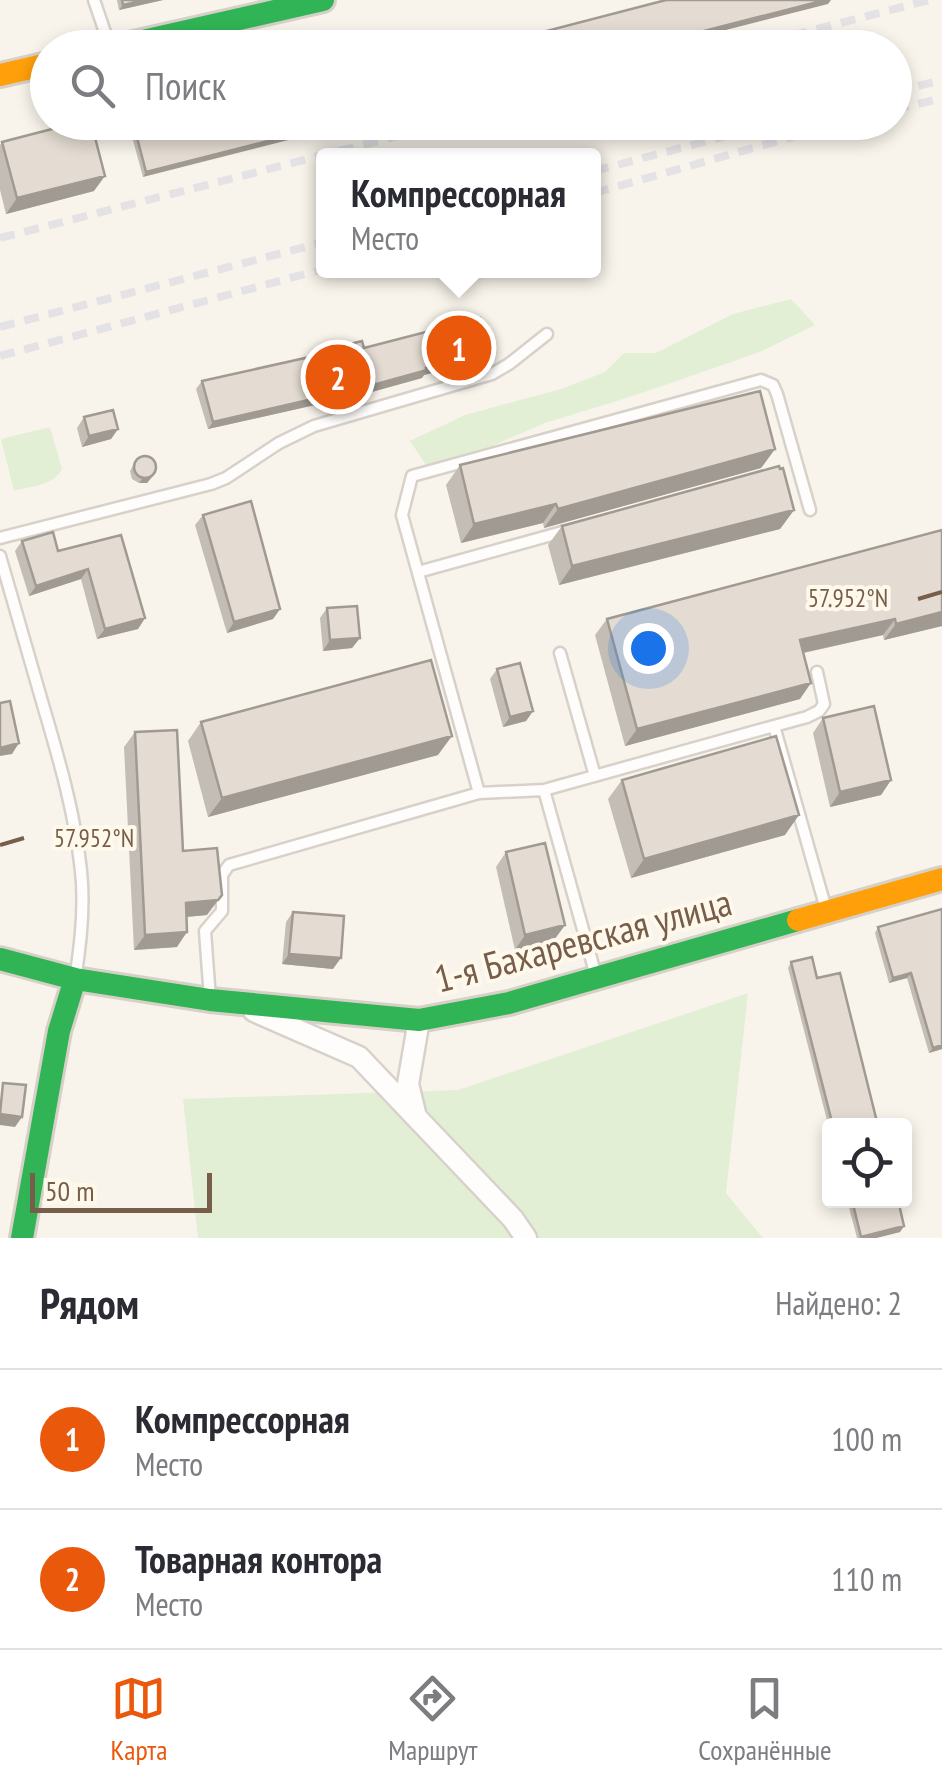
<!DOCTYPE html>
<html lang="ru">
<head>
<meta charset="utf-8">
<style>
  :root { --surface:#fff; --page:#f7f7f7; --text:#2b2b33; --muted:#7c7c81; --line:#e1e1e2; --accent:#ea580c }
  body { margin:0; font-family:"PT Sans Narrow",sans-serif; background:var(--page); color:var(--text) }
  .controls { position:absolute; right:30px; bottom:30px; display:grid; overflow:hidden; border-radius:10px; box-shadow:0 5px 15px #0003 }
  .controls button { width:90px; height:90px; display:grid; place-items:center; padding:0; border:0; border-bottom:2px solid var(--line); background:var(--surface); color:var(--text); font:50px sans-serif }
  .scale { position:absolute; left:30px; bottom:25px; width:182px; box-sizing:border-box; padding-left:10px; border:5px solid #775e4a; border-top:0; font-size:28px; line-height:35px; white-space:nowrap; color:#775e4a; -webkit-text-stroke:8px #fff9ec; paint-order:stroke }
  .you { position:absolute; left:648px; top:648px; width:35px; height:35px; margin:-25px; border:8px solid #fff; border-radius:50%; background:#1a73e8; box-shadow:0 0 0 15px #1a73e833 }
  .badge { display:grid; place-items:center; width:65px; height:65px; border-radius:50%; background:var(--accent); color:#fff; font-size:32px; font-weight:700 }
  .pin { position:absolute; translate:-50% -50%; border:5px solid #fff; box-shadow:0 2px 10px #0006 }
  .popup { position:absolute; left:316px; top:148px; width:285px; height:130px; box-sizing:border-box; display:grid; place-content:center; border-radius:10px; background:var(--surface); filter:drop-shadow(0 2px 8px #0005); font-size:32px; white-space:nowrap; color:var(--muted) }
  .popup b { font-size:38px; color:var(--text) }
  .popup::after { content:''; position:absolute; left:50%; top:100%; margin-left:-20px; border:20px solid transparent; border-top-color:var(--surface) }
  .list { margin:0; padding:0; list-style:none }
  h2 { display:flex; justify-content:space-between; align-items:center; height:130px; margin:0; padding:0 40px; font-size:42px }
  h2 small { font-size:32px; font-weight:400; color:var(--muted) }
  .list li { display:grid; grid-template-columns:65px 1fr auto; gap:30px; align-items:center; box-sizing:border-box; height:140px; padding:0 40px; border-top:2px solid var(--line) }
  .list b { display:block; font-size:38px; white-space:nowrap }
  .list p { margin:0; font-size:32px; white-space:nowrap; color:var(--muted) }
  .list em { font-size:32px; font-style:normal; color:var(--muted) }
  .icon { flex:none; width:55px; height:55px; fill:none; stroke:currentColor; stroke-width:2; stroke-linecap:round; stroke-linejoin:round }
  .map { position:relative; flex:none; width:942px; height:1238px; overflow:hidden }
  .search { position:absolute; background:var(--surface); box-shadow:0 5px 15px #0003; left:30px; right:30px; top:30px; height:110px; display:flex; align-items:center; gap:25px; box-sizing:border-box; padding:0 35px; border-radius:55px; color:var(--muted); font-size:38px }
  .sheet { height:410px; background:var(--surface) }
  nav { display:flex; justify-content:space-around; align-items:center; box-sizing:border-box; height:140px; border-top:2px solid var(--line); background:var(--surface); font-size:28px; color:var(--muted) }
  nav a { display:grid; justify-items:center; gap:5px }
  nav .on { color:var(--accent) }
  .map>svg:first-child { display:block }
  .green { fill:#e2efd5 }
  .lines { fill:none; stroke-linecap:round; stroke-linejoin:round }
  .lane-casing { stroke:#d7d1c9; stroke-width:15 }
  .street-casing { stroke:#d7d1c9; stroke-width:25 }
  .fast-casing { stroke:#d7d0c7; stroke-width:28 }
  .slow-casing { stroke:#d7d0c7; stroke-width:28 }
  .lane { stroke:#fefdfc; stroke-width:10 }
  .street { stroke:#fefdfc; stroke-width:20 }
  .fast { stroke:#30b455; stroke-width:22 }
  .slow { stroke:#ff9f0a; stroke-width:22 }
  .rail { stroke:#e5e2e5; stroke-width:8; stroke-dasharray:15 10; stroke-linecap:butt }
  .wall { fill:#c4bdb5 }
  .shaded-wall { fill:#a09a93 }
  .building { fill:#e4dcd2; stroke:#a09a93; stroke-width:2.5 }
  .ticks { fill:none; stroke:#775e4a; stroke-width:4 }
  .labels { text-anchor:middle; stroke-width:8; stroke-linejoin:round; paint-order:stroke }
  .street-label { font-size:38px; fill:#775e4a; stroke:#fff9ec }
  .ticks-label { font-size:25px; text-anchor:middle; fill:#775e4a; stroke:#fff9ec; stroke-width:8; stroke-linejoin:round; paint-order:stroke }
</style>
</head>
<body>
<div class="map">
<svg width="942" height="1238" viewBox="0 0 942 1238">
  <rect width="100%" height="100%" fill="#f8f4eb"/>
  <path class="green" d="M791,299L815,325L760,352L636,395L545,423L494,445L485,461L428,468L410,441L465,415L561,389L605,372L624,353H656L733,314Z
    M50,427L62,469C55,485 31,486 14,491L1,439Z
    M748,993L726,1193L763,1238H198L183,1099L458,1090Z"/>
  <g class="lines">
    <g class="lane-casing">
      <path id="lane" d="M94,0L110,47
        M227,22L232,48
        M0,538L211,484L226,478L279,443L314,426L492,374L509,364L547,334
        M0,556C14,606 29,655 43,705C59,759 75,814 81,871C85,907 81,943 75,979
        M418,572L566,531
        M560,653L595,776
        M774,726L807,717L819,711L824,704L817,672
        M544,790L596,976
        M479,793L402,515L412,476L761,380L773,385L777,394L810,510
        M210,999L205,931L222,911V875L229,865L479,793L544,790L774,726L826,909"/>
    </g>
    <g class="street-casing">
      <path id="street" d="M254,1011L359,1057L415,1116
        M419,1020L408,1084L416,1117L513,1219L526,1238"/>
    </g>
    <g class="fast-casing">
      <path id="fast" d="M112,48L323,0
        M0,959L75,979L210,1000L419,1020L509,1003L798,920
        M22,1238L59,1031L75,979"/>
    </g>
    <g class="slow-casing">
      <path id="slow" d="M0,75L48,64
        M798,920L942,879"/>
    </g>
    <use href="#lane" class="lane"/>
    <use href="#street" class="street"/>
    <use href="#fast" class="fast"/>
    <use href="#slow" class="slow"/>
    <path class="rail" d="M744,48L929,0
      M894,92L942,80
      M894,110L942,98
      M594,171L779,122
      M594,193L845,122
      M0,238L452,122
      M0,327L324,242
      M0,356L324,269"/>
  </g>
  <path class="wall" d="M117,0H163L119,10Z
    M128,122H174L175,126L189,122L143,177Z
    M2,142L94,191L6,214L0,190V145Z
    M364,348L483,360L424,375L422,378L368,393L208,429L196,389L202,381L311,356L313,353Z
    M84,417L118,429L111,439L82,447L77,428Z
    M775,449L761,468L544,528L543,523L461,543L446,485L460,465Z
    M137,458L156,472L147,483H139L132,479L130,471Z
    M794,510L780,529L559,585L548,545L562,526Z
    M203,515L280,609L273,619L227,633L195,525Z
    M942,530V626L884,640L883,635L804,653L800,699L625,746L595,635L607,619Z
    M121,535L145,618L138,629L97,639L81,579L29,596L15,551L22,541L58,551Z
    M327,608L360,638L352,648L323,651L320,618Z
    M497,669L533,711L526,721L503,727L490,679Z
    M823,718L891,780L881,795L830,807L813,733Z
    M201,722L438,755L208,817L188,741Z
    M135,732L183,851L207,915L186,917L177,947L134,950L124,747Z
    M622,780L785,835L631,878L608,799Z
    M506,852L565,925L554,940L515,950L496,867Z
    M942,909V1049L929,1053L907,978L889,983L875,933L878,927Z
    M293,912L333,969L282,964L286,922Z
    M791,962L817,978L878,1126H830V1132L788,968Z
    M847,1200H898L904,1226L900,1232L876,1238H857Z"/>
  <path class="shaded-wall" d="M145,0H163L119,10L123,5Z
    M825,0H831L828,4L655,48H638Z
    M342,122H359L143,177L146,172Z
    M105,176L94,191L6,214L17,198Z
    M489,352L483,360L424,375L422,378L368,393L208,429L213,422Z
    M118,429L111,439L82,447L89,436Z
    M775,449L761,468L544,528L558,509Z
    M156,472L147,483H139L143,478Z
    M556,504L543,523L461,543L474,524Z
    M794,510L780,529L559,585L572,566Z
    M88,569L81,579L29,596L36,586Z
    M280,609L273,619L227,633L234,622Z
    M942,612V626L884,640L896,624Z
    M145,618L138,629L97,639L105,629Z
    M895,619L883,635L788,656L800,640Z
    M360,638L352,648L323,651L330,640Z
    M811,683L800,699L625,746L637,729Z
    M533,711L526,721L503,727L510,717Z
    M452,736L438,755L208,817L222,798Z
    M19,743L12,754L0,756V748Z
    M891,780L881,795L830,807L840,792Z
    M799,815L785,835L631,878L644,859Z
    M222,895L207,915L175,918L186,903Z
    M565,925L554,940L515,950L525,935Z
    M187,932L177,947L134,950L145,935Z
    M289,954L341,958L333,969L282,964Z
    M911,973L907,978L889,983L893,978Z
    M942,1045V1049L929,1053L933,1048Z
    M0,1114L22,1117L15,1127L0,1125Z
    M904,1226L900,1232L876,1238H861Z"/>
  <path class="building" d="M122,0H145L123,5Z
    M666,0H825L638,48H481Z
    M79,122H91L105,176L17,198L2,142Z
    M133,122H174L175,126L189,122H342L146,172Z
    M480,318L489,352L426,368L427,370L373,385L213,422L202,381L314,356L313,353L362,341L364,348Z
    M760,391L775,449L558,509L556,504L474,524L460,465Z
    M113,410L118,429L89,436L84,417Z
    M134 467a11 11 0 1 1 22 0a11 11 0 1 1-22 0Z
    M779,466L780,469L783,468L794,510L572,566L562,526Z
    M251,501L280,609L234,622L203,515Z
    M942,530V612L896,624L895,619L800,640L811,683L637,729L607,619Z
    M53,532L58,551L121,535L145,618L105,629L88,569L36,586L22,541Z
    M357,606L360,638L330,640L327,608Z
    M431,660L452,736L222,798L201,722Z
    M520,663L533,711L510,717L497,669Z
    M10,701L19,743L0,748V703Z
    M874,706L891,780L840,792L823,718Z
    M177,730L183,851L217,848L222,895L218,900L186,903L187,932L145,935L135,732Z
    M776,736L799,815L644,859L622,780Z
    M545,843L565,925L525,935L506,852Z
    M942,909V1045L933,1048L911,973L893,978L878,927Z
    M293,912L344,916L341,958L289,954Z
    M812,957L817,978L840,973L878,1126H833L791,962Z
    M3,1083L26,1085L22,1117L0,1114Z
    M852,1200H898L904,1226L861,1237Z"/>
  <path class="ticks" d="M918,599L942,592M0,845L24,838"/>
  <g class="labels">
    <g class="street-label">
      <text transform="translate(583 941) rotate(-15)" y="13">1-я Бахаревская улица</text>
    </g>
  </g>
  <g class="ticks-label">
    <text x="848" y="607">57.952°N</text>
    <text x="94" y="847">57.952°N</text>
  </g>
</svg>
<div class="controls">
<button><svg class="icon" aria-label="locate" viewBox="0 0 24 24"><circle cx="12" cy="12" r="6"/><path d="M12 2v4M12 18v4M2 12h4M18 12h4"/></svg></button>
</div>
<div class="scale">50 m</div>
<div class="you"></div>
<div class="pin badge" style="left:459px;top:348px">1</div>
<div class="popup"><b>Компрессорная</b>Место</div>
<div class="pin badge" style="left:338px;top:377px">2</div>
<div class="search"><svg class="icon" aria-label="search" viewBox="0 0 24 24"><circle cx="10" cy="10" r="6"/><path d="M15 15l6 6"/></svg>Поиск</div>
</div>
<section class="sheet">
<h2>Рядом<small>Найдено: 2</small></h2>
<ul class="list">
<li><span class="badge">1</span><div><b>Компрессорная</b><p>Место</p></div><em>100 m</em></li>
<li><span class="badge">2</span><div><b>Товарная контора</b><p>Место</p></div><em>110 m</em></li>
</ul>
</section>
<nav>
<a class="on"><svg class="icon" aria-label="map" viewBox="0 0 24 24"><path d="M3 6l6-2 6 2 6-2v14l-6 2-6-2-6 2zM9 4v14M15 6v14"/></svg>Карта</a>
<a><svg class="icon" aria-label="directions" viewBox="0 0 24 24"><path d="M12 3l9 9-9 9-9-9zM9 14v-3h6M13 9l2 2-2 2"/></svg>Маршрут</a>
<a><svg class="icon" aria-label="saved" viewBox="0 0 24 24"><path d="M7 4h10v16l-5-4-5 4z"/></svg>Сохранённые</a>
</nav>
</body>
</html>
